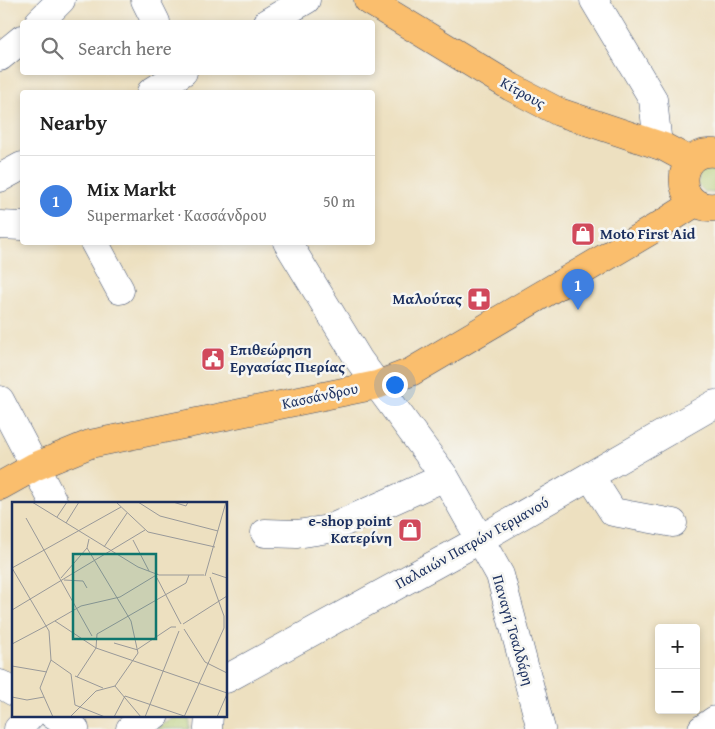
<!DOCTYPE html>
<html lang="en">
<head>
<meta charset="utf-8">
<style>
  :root { --surface:#fff; --page:#f2f2f2; --text:#222; --muted:#767676; --line:#e0e0e0; --accent:#d1495b }
  body { margin:0; font-family:"Gentium Book Plus",serif; background:var(--page); color:var(--text) }
  .controls { position:absolute; right:15px; bottom:15px; display:grid; overflow:hidden; border-radius:5px; box-shadow:0 2px 8px #0003 }
  .controls button { width:45px; height:45px; display:grid; place-items:center; padding:0; border:0; border-bottom:1px solid var(--line); background:var(--surface); color:var(--text); font:25px sans-serif }
  .you { position:absolute; left:394px; top:384px; width:18px; height:18px; margin:-12px; border:4px solid #fff; border-radius:50%; background:#1a73e8; box-shadow:0 0 0 8px #1a73e833 }
  .badge { display:grid; place-items:center; width:32px; height:32px; border-radius:50%; background:var(--accent); color:#fff; font-size:16px; font-weight:700 }
  .pin { position:absolute; translate:-50% -41px; filter:drop-shadow(0 1px 2px #0008) }
  .pin::after { content:''; position:absolute; top:26px; width:18px; height:15px; background:inherit; clip-path:polygon(0 0,100% 0,50% 100%) }
  .list { margin:0; padding:0; list-style:none }
  h2 { display:flex; justify-content:space-between; align-items:center; height:65px; margin:0; padding:0 20px; font-size:21px }
  h2 small { font-size:16px; font-weight:400; color:var(--muted) }
  .list li { display:grid; grid-template-columns:32px 1fr auto; gap:15px; align-items:center; box-sizing:border-box; height:90px; padding:0 20px; border-top:1px solid var(--line) }
  .list b { display:block; font-size:19px; white-space:nowrap }
  .list p { margin:0; font-size:16px; white-space:nowrap; color:var(--muted) }
  .list em { font-size:16px; font-style:normal; color:var(--muted) }
  .icon { flex:none; width:28px; height:28px; fill:none; stroke:currentColor; stroke-width:2; stroke-linecap:round; stroke-linejoin:round }
  .map { position:relative; flex:none; width:715px; height:729px; overflow:hidden }
  .search { position:absolute; background:var(--surface); box-shadow:0 2px 8px #0003; left:20px; top:20px; width:355px; height:55px; display:flex; align-items:center; gap:12px; box-sizing:border-box; padding:0 18px; border-radius:5px; color:var(--muted); font-size:19px }
  .panel { position:absolute; background:var(--surface); box-shadow:0 2px 8px #0003; left:20px; top:90px; width:355px; height:155px; border-radius:5px }
  .map>svg:first-child { display:block }
  .green { fill:#b1c76b; stroke:#667b64 }
  .lines { fill:none; stroke-linecap:round; stroke-linejoin:round }
  .minor-casing { stroke:#3a4a6d; stroke-width:29 }
  .major-casing { stroke:#3a4a6d; stroke-width:29 }
  .minor { stroke:#fff; stroke-width:28 }
  .major { stroke:#fabe6d; stroke-width:28 }
  .labels { text-anchor:middle; stroke-width:5; stroke-linejoin:round; paint-order:stroke }
  .street-label { font-size:15px; fill:#1b2f5e; stroke:#f6f6f2 }
  .poi-label { font-size:15px; font-weight:bold; fill:#1b2f5e; stroke:#f6f6f2; text-anchor:start }
  .inset-road { fill:none; stroke:#999; stroke-width:1 }
  .view { fill:#0f766e; fill-opacity:0.15; stroke:#0f766e; stroke-width:2.5 }
  .inset-edge { fill:none; stroke:#1b2f5e; stroke-width:2.5 }
</style>
</head>
<body>
<div class="map">
<svg width="715" height="729" viewBox="0 0 715 729">
  <rect width="100%" height="100%" fill="#f6f6f2"/>
  <filter id="ink" filterUnits="userSpaceOnUse"><feTurbulence type="fractalNoise" baseFrequency=".02" numOctaves="2"/><feDisplacementMap in="SourceGraphic" scale="10" xChannelSelector="R" yChannelSelector="G"/><feConvolveMatrix kernelMatrix="1 2 1 2 8 2 1 2 1" color-interpolation-filters="sRGB"/></filter>
  <filter id="wash" filterUnits="userSpaceOnUse"><feTurbulence type="fractalNoise" baseFrequency=".0096" numOctaves="4" result="noise"/><feDisplacementMap in="SourceGraphic" scale="20" xChannelSelector="R" yChannelSelector="G"/><feGaussianBlur stdDeviation="1.12" result="paint"/><feColorMatrix in="noise" values="0 0 0 0 0 0 0 0 0 0 0 0 0 0 0 0 0 1.4 0 .05"/><feComposite in="paint" operator="in"/></filter>
  <g filter="url(#wash)">
    <rect width="100%" height="100%" fill="#ede0c0"/>
    <path class="green" d="M708,166H715V193L705,192L698,185L700,171Z
      M180,715H189V729H155Z"/>
  </g>
  <g filter="url(#ink)">
    <g class="lines">
      <g class="minor-casing">
        <path id="minor" d="M145,0L156,22
          M594,0L653,99L658,145
          M39,22L61,0
          M268,22L306,0
          M0,57L22,39
          M151,92L183,72
          M0,178L22,166
          M0,225L22,226
          M94,242L120,290
          M287,242L359,360L445,477L500,575L541,729
          M0,400L54,503
          M590,476L613,512L673,523
          M265,533L297,534L329,529L445,477
          M226,679L463,549L715,404
          M0,684L14,692
          M53,715L75,729
          M18,729L31,715
          M130,729L155,715
          M208,729L209,715
          M702,729L715,720"/>
      </g>
      <g class="major-casing">
        <path id="major" d="M368,0L511,87L559,112L664,147L690,161
          M715,153C673,148 673,211 715,207
          M0,486L34,467L90,444L377,385L411,372L662,224L695,203"/>
      </g>
      <use href="#minor" class="minor"/>
      <use href="#major" class="major"/>
    </g>
  </g>
  <defs>
    <g id="shop-square" transform="scale(1.25)"><rect x="-9" y="-9" width="18" height="18" rx="4" fill="#d1495b" stroke="#f6f6f2"/><path d="M-5-2.5h2.3a2.7 3.5 0 0 1 5.4 0H5L5.5 6h-11ZM-1.5-2.5h3a1.5 2.3 0 0 0-3 0Z" fill="#fff"/></g>
    <g id="pharmacy-square" transform="scale(1.25)"><rect x="-9" y="-9" width="18" height="18" rx="4" fill="#d1495b" stroke="#f6f6f2"/><path d="M-2-6h4v4h4v4h-4v4h-4v-4h-4v-4h4Z" fill="#fff"/></g>
    <g id="civic-square" transform="scale(1.25)"><rect x="-9" y="-9" width="18" height="18" rx="4" fill="#d1495b" stroke="#f6f6f2"/><path d="M-.6-6.5H3V-4.5H.6V-3L4-1V1h2V6H-6V1h2V-1L-.6-3ZM-1.2 2.5V6h2.4V2.5Z" fill="#fff"/></g>
  </defs>
  <g fill-rule="evenodd">
    <use href="#shop-square" x="583" y="234"/>
    <use href="#pharmacy-square" x="479" y="299"/>
    <use href="#civic-square" x="213" y="359"/>
    <use href="#shop-square" x="410" y="530"/>
  </g>
  <g class="labels">
    <g class="street-label">
      <text transform="translate(523 93) rotate(29)" y="5">Κίτρους</text>
      <text transform="translate(320 396) rotate(-12)" y="5">Κασσάνδρου</text>
      <text transform="translate(472 543) rotate(-29)" y="5">Παλαιών Πατρών Γερμανού</text>
      <text transform="translate(513 630) rotate(74)" y="5">Παναγή Τσαλδάρη</text>
    </g>
    <g class="poi-label">
      <text x="600" y="239">Moto First Aid</text>
      <text x="462" y="304" text-anchor="end">Μαλούτας</text>
      <text x="230" y="355">Επιθεώρηση<tspan x="230" dy="17">Εργασίας Πιερίας</tspan></text>
      <text x="392" y="526" text-anchor="end">e-shop point<tspan x="392" dy="17">Κατερίνη</tspan></text>
    </g>
  </g>
  <g transform="translate(12 502)">
    <rect width="215" height="215" fill="#ede0c0"/>
    <path class="inset-road" d="M20,0L126,65L147,73H192M104,0L136,30L203,45M126,0L148,14L206,29M161,0L174,4L176,0M45,15L55,0M14,16L80,134M54,21L67,0M121,38L137,69M92,45L115,11M0,66L109,5M0,66L37,129L39,158L28,186L41,215M200,71L215,76M193,74L214,0M49,76L75,46L77,37M145,76L169,122M52,78L71,79L75,86M0,108L133,28M43,119L84,146L215,191M171,122L215,94M34,124L69,104L108,95L146,72M172,127L193,160L215,171M102,141L126,148M0,142L34,124M126,147L159,125H164M39,158L59,172L63,203L93,215M0,164L35,170M63,174L91,186M65,175L84,146L85,132L174,81L177,73M103,184L129,215M113,194L175,215M0,195L15,198L32,195M58,215L84,189L103,184L126,151L119,119L75,46M102,215L113,194M133,215L167,129M172,215L212,126V114L198,75M205,215L215,192"/>
    <path class="view" d="M61,52H144V137H61Z"/>
    <rect width="215" height="215" class="inset-edge"/>
  </g>
</svg>
<div class="controls">
<button>+</button>
<button>−</button>
</div>
<div class="you"></div>
<div class="pin badge" style="left:578px;top:310px;background:#3f7fe0">1</div>
<div class="search"><svg class="icon" aria-label="search" viewBox="0 0 24 24"><circle cx="10" cy="10" r="6"/><path d="M15 15l6 6"/></svg>Search here</div>
<section class="panel">
<h2>Nearby<small></small></h2>
<ul class="list">
<li><span class="badge" style="background:#3f7fe0">1</span><div><b>Mix Markt</b><p>Supermarket · Κασσάνδρου</p></div><em>50 m</em></li>
</ul>
</section>
</div>
</body>
</html>
